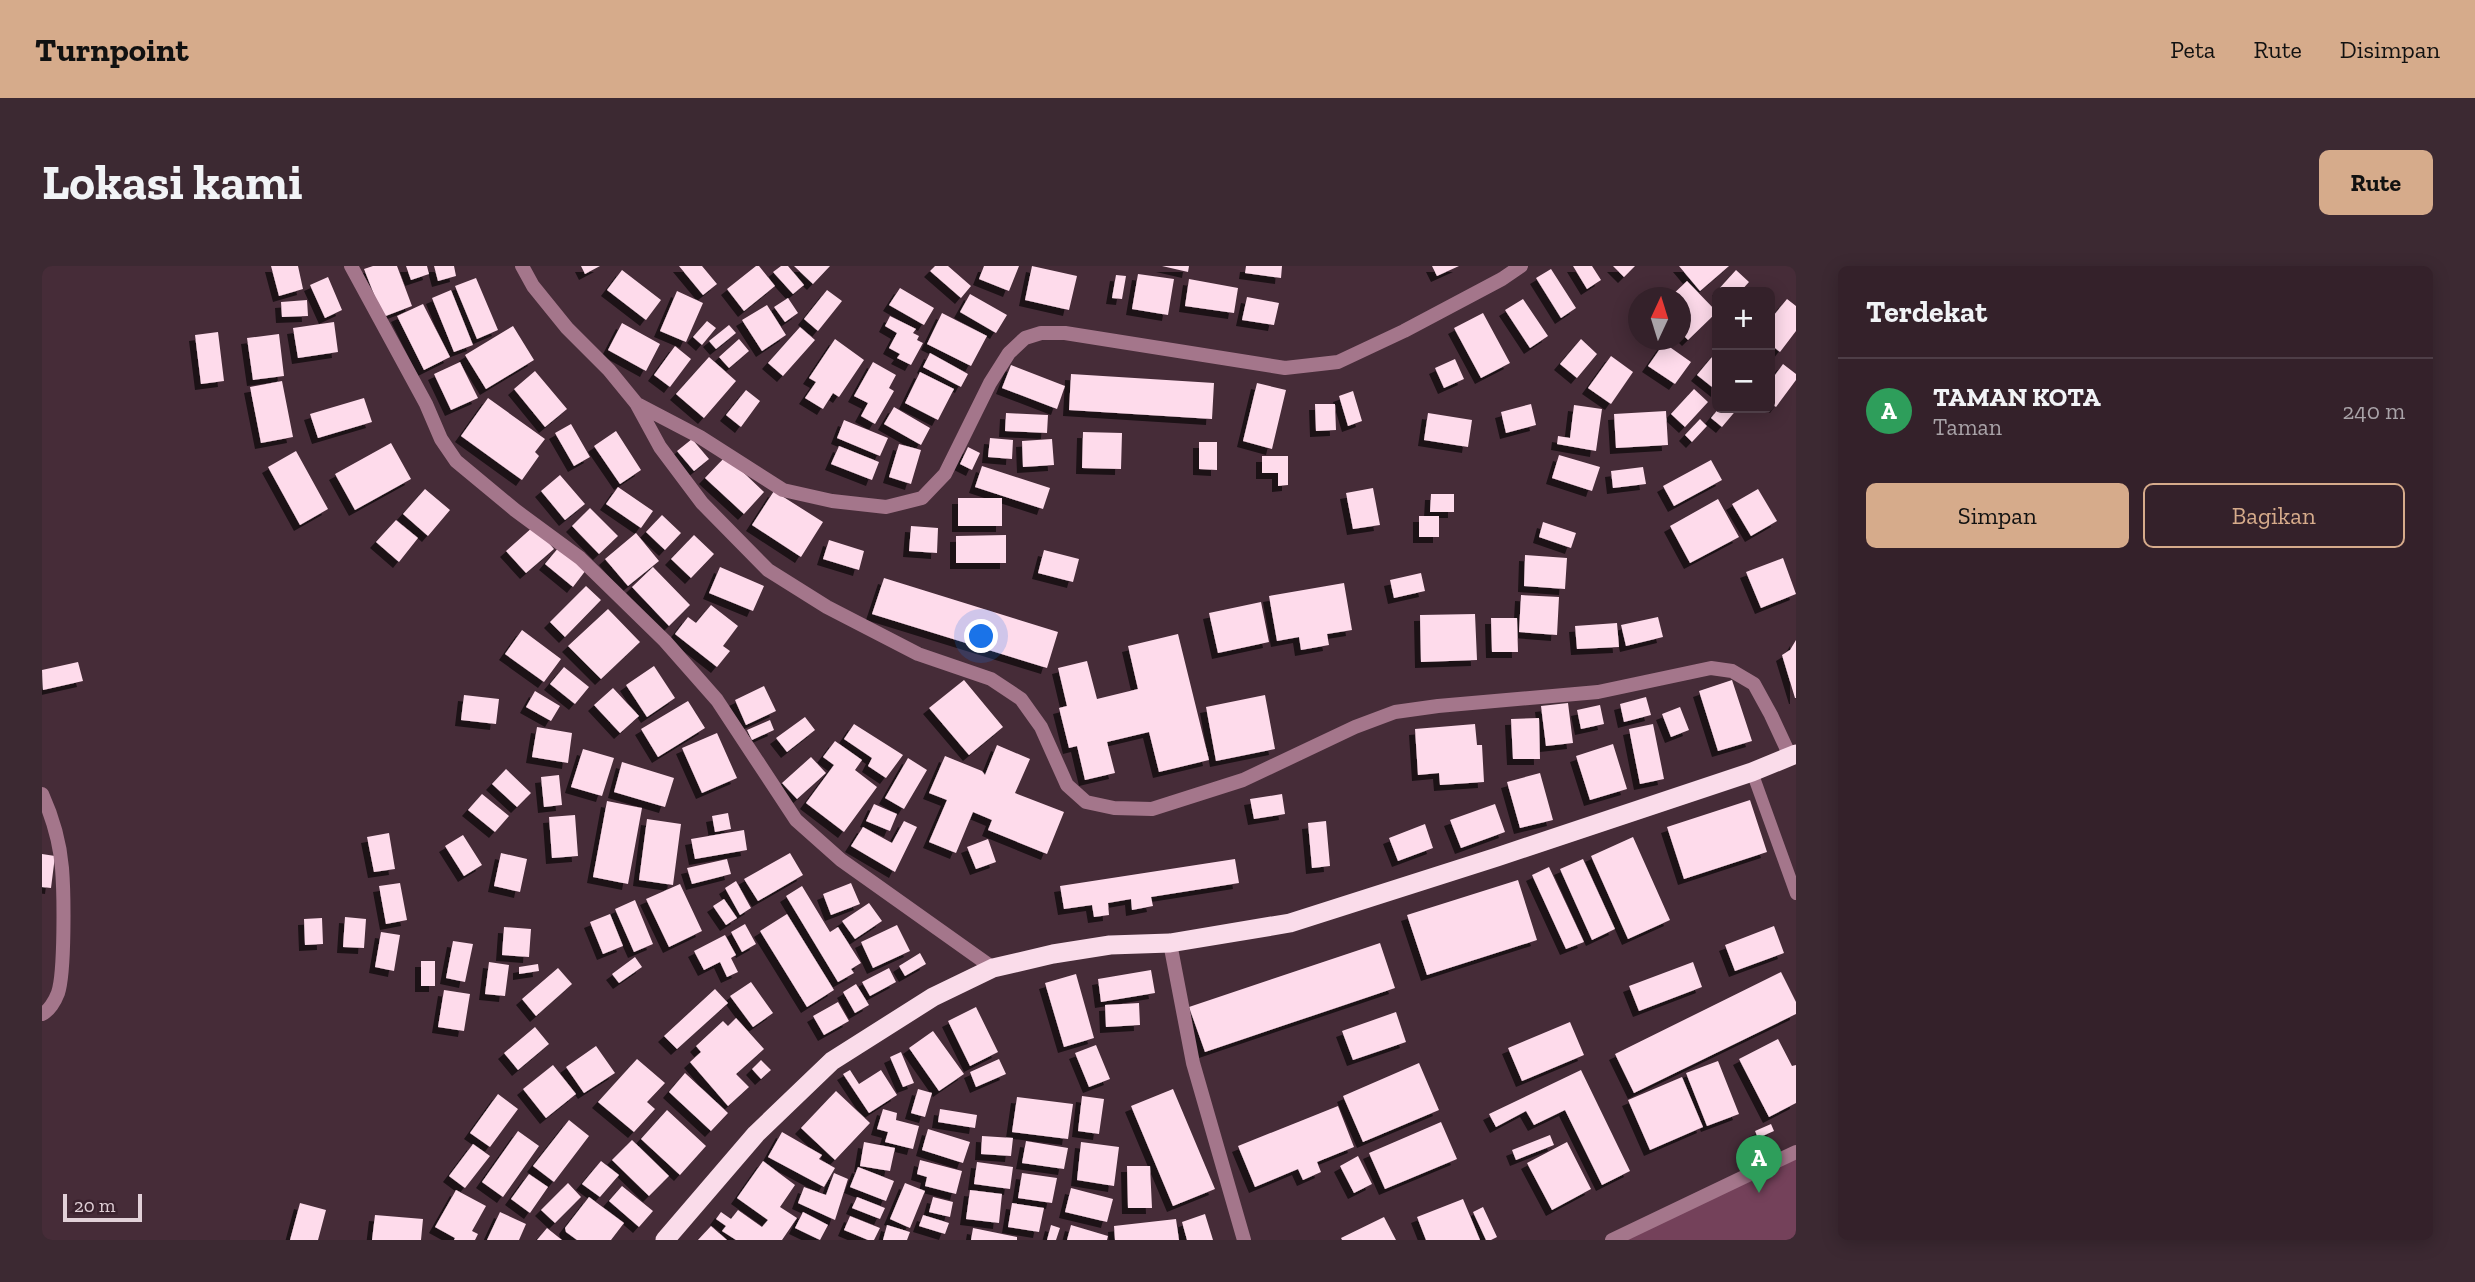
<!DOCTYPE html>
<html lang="id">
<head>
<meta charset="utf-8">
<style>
  :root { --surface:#34212a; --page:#3c2932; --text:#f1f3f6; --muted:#a9a3a8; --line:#4e3e47; --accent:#d6ab8b }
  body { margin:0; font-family:"Zilla Slab",serif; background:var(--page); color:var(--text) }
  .controls { position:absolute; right:21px; top:21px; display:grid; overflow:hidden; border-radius:10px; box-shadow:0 4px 18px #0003 }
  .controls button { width:63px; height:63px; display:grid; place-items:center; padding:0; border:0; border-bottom:2px solid var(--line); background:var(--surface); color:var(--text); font:35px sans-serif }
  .compass { position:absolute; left:1586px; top:21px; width:63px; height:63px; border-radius:50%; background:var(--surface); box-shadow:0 4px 18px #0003; rotate:4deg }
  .scale { position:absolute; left:21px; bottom:18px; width:79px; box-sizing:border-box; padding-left:7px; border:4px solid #e2d1d8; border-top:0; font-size:19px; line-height:24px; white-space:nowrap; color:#e2d1d8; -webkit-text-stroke:5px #3b222e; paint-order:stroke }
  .you { position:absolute; left:940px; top:371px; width:24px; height:24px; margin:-18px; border:5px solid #fff; border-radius:50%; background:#1a73e8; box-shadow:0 0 0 10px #1a73e833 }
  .badge { display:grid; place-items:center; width:46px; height:46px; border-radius:50%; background:var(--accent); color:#fff; font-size:23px; font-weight:700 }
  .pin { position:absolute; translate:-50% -58px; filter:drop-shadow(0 2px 4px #0008) }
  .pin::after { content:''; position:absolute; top:37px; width:24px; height:21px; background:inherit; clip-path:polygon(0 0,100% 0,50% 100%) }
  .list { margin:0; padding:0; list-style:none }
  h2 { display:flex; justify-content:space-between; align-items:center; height:91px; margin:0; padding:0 28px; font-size:30px }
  h2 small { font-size:23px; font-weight:400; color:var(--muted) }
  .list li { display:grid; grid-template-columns:46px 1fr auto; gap:21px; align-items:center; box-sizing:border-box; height:105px; padding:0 28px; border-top:2px solid var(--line) }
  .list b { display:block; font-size:26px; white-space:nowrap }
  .list p { margin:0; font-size:23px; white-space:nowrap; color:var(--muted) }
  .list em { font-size:23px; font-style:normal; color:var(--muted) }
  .actions { display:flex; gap:14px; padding:21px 28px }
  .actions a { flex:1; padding:16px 0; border:2px solid var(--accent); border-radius:10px; text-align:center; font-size:24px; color:var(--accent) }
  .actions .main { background:var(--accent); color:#111 }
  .map { position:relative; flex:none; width:1754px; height:974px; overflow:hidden; border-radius:10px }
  header { display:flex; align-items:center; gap:42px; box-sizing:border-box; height:98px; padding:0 35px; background:var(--accent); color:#111 }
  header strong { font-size:33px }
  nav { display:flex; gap:38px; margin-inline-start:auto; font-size:24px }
  .intro { display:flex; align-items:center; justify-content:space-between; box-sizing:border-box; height:168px; padding:0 42px }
  h1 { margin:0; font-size:49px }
  .button { padding:18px 32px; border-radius:10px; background:var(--accent); color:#111; font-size:24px; font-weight:700 }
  main { display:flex; gap:42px; padding:0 42px }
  aside { flex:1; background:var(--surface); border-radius:10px; box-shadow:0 4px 18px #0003 }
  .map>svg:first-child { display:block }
  .green { fill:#74415a }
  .building { fill:#fedbeb; filter:url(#shadow) }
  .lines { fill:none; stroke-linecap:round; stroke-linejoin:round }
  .service { stroke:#a4768b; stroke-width:12 }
  .minor { stroke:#a4768b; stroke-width:14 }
  .tertiary { stroke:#a4768b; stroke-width:14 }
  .trunk { stroke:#fadcea; stroke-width:19 }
</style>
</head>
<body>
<header>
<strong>Turnpoint</strong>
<nav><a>Peta</a><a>Rute</a><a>Disimpan</a></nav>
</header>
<div class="intro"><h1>Lokasi kami</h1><a class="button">Rute</a></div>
<main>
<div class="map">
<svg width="1754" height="974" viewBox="0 0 1754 974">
  <defs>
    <filter id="shadow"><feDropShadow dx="-6" dy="6" stdDeviation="0" flood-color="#0009"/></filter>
  </defs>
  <rect width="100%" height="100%" fill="#462c38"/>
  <path class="green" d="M1754,892V974H1582Z"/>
  <path class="building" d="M229,0H256L261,23L237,30Z
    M331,0H355L370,40L341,51L322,3Z
    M364,0H385L387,8L369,14Z
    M392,0H412L414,10L396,15Z
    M539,0H558L543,8Z
    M637,0H660L675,18L661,29Z
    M714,0H717L733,20L702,45L685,23Z
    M739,0H746L762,19L751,28L731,6Z
    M752,0H788L771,18Z
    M893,0H906L929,20L919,32L888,5Z
    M942,0H977L967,25L937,13Z
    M990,0L1035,10L1027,44L983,34Z
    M1120,0H1147L1146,6Z
    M1204,0H1240L1239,12L1203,7Z
    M1390,0H1417L1395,10Z
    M1531,0H1550L1559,14L1545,23Z
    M1571,0H1593L1582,11Z
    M1637,0H1687L1658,25Z
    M1509,3L1534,42L1519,52L1494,12Z
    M580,4L619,34L604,54L565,24Z
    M1694,4L1707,16L1698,26H1679L1676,24Z
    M1096,8L1132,13L1126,49L1090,43Z
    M1074,9L1084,10L1080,33L1070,32Z
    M286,11L300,44L283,52L268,19Z
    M434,12L456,64L435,73L413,20Z
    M1147,13L1196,22L1192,47L1143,40Z
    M1645,15L1675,46L1646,74L1638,66V32H1627Z
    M858,22L892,42L882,59L847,39Z
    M409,24L431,79L412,86L390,32Z
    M785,24L800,35L776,65L762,53Z
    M635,25L661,37L644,76L618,65Z
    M928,28L965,49L954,67L918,46Z
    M1205,31L1237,37L1232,59L1200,54Z
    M746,32L756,47L743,56L732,41Z
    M1481,33L1506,70L1488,82L1463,44Z
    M1745,33L1754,40V65L1738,86L1728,78V54Z
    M265,34L266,50L240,51L239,36Z
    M381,38L408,91L382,104L355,50Z
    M725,39L744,69L720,85L700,54Z
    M900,47L945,70L929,100L885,78Z
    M1441,47L1468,97L1439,112L1412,62Z
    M848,50L874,63L871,67L877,70L875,74L881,77L869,99L855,92L858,88L847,82L855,67L843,60Z
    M665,55L674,62L660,79L651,71Z
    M292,56L296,86L256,92L251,62Z
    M580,57L618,78L604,105L566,84Z
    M687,59L694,67L674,83L667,75Z
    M471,60L492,94L444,123L423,89Z
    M758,61L773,74L741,110L726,97Z
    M176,66L182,115L159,118L153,69Z
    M237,68L242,110L211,114L205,72Z
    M697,73L707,85L687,102L677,91Z
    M793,73L822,94L797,131L791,127L781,143L763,132L774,116L767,112Z
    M1539,73L1555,88L1535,112L1518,98Z
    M1622,77L1649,96L1633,118L1606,100Z
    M633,80L649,93L628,121L612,109Z
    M1675,85V125L1655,109Z
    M888,87L926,108L919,121L881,101Z
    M1569,90L1591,106L1569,138L1546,122Z
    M667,91L694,115L662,152L634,128Z
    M1413,93L1422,113L1402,122L1393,102Z
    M418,96L436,132L409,144L392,108Z
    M831,96L854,109L847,122L852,125L833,158L819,150L826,137L812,130Z
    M1741,98L1754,108V114L1734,141L1728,137V116Z
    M969,99L1023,120L1015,143L960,122Z
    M493,105L525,143L503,161L472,123Z
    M878,106L912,123L896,154L863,137Z
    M1029,108L1172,117L1170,153L1027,144Z
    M240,115L251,171L219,177L208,121Z
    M1215,117L1244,124L1230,183L1201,175Z
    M1652,123L1666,136L1643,161L1629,148Z
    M704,124L718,135L699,161L684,149Z
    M1311,125L1320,155L1306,160L1297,130Z
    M322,132L330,156L276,172L268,148Z
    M446,132L503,173L493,186L497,190L480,214L419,170Z
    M1273,138H1293L1294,164L1274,165Z
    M1489,138L1494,159L1464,167L1459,146Z
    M1532,139L1560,143L1554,185L1515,178L1516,170L1528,172Z
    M852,141L888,162L879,179L842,158Z
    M1677,142H1696L1680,161L1669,152Z
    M1624,145L1626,179L1574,182L1572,148Z
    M964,147L1006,149L1005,167L963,165Z
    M1386,147L1430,154L1426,181L1382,174Z
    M1658,153L1665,160L1650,176L1643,169Z
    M802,154L846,172L838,190L795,172Z
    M529,158L548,191L532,200L513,167Z
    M574,165L599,204L578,218L552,180Z
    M1041,166L1080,167L1079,203L1040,202Z
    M948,172L971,174L970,193L946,191Z
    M650,173L667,193L652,205L635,185Z
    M1010,173L1012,199L981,201L980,175Z
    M1157,176H1175V204L1157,203Z
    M349,177L369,213L313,244L293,208Z
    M857,178L879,184L869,218L847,211Z
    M797,180L837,196L830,214L789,198Z
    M926,181L938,187L930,204L918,198Z
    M254,185L286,243L258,259L226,201Z
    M1517,189L1558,201L1550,225L1510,212Z
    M684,190L722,226L702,248L663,212Z
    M1220,190H1246V219L1236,220V207H1220Z
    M1669,194L1680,214L1632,240L1621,220Z
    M940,200L1008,222L1001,243L933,221Z
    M1601,201L1604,218L1571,222L1569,205Z
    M518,209L543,238L523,254L499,225Z
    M576,221L611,245L599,262L564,238Z
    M1331,222L1338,259L1311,263L1304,227Z
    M383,223L408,244L386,270L361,248Z
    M1716,223L1735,255L1709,270L1690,238Z
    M732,225L781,256L759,291L710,259Z
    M1389,228H1412V246H1388Z
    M916,232H960V260H916Z
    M1676,233L1697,271L1648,297L1628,260Z
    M548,242L576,270L557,288L530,260Z
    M620,249L639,267L623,284L604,266Z
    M1377,250H1397V271H1377Z
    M354,254L376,272L357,296L334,276Z
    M1501,256L1534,267L1529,282L1497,271Z
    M492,260L512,283L484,307L464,285Z
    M869,260L896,262L895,287L867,285Z
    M594,267L617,295L586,320L563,293Z
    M652,269L672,288L649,312L629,293Z
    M964,269V297H914V270Z
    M787,274L822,285L817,304L781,293Z
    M517,281L544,304L531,321L503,298Z
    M1002,284L1037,293L1031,316L996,307Z
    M1483,289L1525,292L1523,323L1482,320Z
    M1741,292L1754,328L1719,342L1704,306Z
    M611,301L648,339L627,360L590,321Z
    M678,301L722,320L711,345L667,327Z
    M1379,307L1383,325L1352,332L1348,314Z
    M842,312L1016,366L1005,402L830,348Z
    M1302,317L1310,364L1285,368L1287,379L1259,384L1257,371L1235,375L1227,330Z
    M544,320L559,334L523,371L508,356Z
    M1479,329L1517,331L1515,369L1477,366Z
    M1219,336L1227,376L1176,387L1167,347Z
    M669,339L696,360L681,380L688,385L675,401L633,368L646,351L654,357Z
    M566,343L598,376L559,413L526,380Z
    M1433,348L1435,394L1379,396L1378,349Z
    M1616,351L1621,371L1584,380L1579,359Z
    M1449,352H1475L1476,386H1450Z
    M1575,357L1577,381L1535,383L1533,360Z
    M480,364L519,393L502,416L463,388Z
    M1136,368L1167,494L1117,506L1107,466L1065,476L1073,507L1043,514L1035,480L1027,482L1017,442L1025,440L1016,402L1045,395L1055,433L1096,423L1086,380Z
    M1754,374V432H1753L1740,389L1748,384Z
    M36,396L41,415L1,424L0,404Z
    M612,400L633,432L605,451L584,419Z
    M522,401L547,421L533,438L508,418Z
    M922,414L961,461L927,489L887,442Z
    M1690,414L1710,475L1676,485L1657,425Z
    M722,420L734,445L704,459L693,434Z
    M571,422L597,450L578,467L552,439Z
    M493,425L518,440L509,455L484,441Z
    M422,429L457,433L454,458L419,454Z
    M1223,429L1233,483L1174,495L1164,441Z
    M1604,431L1609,449L1582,456L1578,438Z
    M646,435L663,462L616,491L599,463Z
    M1526,437L1531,477L1504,480L1499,440Z
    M1558,439L1562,458L1539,463L1535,444Z
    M1638,441L1647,464L1629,471L1620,448Z
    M763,451L773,464L745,486L734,472Z
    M1497,452L1498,493H1471L1469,453Z
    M728,454L732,464L710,474L705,464Z
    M812,458L861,489L844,512L826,500L830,492L802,473Z
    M1433,458L1435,479H1440L1442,516L1398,519L1397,507L1376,509L1373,463Z
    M1611,458L1622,513L1598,518L1587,463Z
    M495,461L530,467L526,497L490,491Z
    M675,467L695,512L660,527L640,482Z
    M793,475L820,494L813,504L835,521L802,566L764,537L792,499L781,491Z
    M1571,478L1585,523L1548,534L1534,490Z
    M955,479L988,493L973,527L1022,546L1005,588L946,564L950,554L931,546L914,587L887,576L905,534L887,527L903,490L940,505L943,509Z
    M541,483L572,492L560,530L529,521Z
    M769,491L784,507L755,533L740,517Z
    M866,492L885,504L862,543L843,532Z
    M580,496L632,512L623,541L572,526Z
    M464,503L489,527L475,541L450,518Z
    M1498,507L1511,554L1478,562L1465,516Z
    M517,509L520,539L502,541L499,511Z
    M440,528L467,550L453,566L426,544Z
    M1240,528L1243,548L1212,553L1208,533Z
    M1708,534L1725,586L1642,613L1625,561Z
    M565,535L600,542L586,618L551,611Z
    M832,538L855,548L848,565L824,555Z
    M1453,538L1463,566L1419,582L1408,554Z
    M686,547L689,563L673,566L670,550Z
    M533,549L536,590L510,592L507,551Z
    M605,553L639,558L631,619L597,614Z
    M862,555L875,561L853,606L809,580L821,561L850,577Z
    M1284,555L1288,600L1270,602L1266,557Z
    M1383,558L1391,582L1356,595L1347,572Z
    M702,564L705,584L653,593L649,573Z
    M347,567L353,603L332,606L325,571Z
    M421,569L440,599L422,610L403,580Z
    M1591,571L1628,654L1586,673L1549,590Z
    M946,573L954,596L934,603L925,581Z
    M459,587L485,593L478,626L452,620Z
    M748,587L761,609L716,635L702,613Z
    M0,588L13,590L9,622L0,621Z
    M685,593L689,608L650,618L645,602Z
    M1193,593L1197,617L1109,631L1111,640L1090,644L1089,633L1066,637L1067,649L1052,651L1050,639L1022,643L1018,620Z
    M1541,593L1573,663L1550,674L1518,603Z
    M1507,601L1542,676L1524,683L1490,609Z
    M1476,614L1495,674L1385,709L1365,649Z
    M694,615L709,642L698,649L683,622Z
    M358,617L365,654L344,658L337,620Z
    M809,617L818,638L789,649L781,628Z
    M638,618L660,665L627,681L604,633Z
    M760,620L788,666L796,661L819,697L809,703L812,707L796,716L744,630Z
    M682,633L695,652L684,659L671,640Z
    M593,634L611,678L592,686L573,643Z
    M827,637L840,655L813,673L800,655Z
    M568,648L581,680L561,688L548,656Z
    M745,648L792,724L765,741L718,665Z
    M303,651L324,653L322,682L301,681Z
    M280,652L281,678L263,679L262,653Z
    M703,658L714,678L700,686L689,666Z
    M855,659L868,685L831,702L819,676Z
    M1732,660L1742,687L1693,705L1683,679Z
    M462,661L489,663L487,691L460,689Z
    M339,666L358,669L352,705L333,701Z
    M683,669L694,689L689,692L696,706L685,711L678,696L662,704L652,685Z
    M411,675L431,678L423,716L404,712Z
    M1338,677L1353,722L1163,786L1147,741Z
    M878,687L884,698L863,710L857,700Z
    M593,691L600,701L577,717L570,708Z
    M379,695H393V720H379Z
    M447,696L467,699L463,730L443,728Z
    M1651,696L1660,721L1597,745L1587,720Z
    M496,698L497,705L477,708V701Z
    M516,702L530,718L494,750L480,733Z
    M847,702L854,716L828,730L820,716Z
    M1109,704L1113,727L1059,736L1056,713Z
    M1739,706L1754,736V748L1592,827L1573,788Z
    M1034,708L1052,772L1022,781L1003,717Z
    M709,716L731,747L711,761L688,730Z
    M814,718L827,739L813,747L801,726Z
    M673,723L686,737L635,783L622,770Z
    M402,724L428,728L422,765L396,761Z
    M796,736L807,755L782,769L771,750Z
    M1097,737L1098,759L1064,761L1063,739Z
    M934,741L956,786L928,800L906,755Z
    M1354,746L1364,776L1311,794L1300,765Z
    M694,752L722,783L694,808L707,821L686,840L648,796L659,786L654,780L681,755L686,760Z
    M1528,756L1542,789L1480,815L1466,782Z
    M493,761L507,778L476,804L462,787Z
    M891,765L922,808L897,825L867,782Z
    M1736,773L1750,800L1754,799V837L1727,851L1697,793Z
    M1054,779L1068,813L1047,821L1033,787Z
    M554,780L573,807L542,827L524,801Z
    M859,786L872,817L861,821L848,791Z
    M595,793L623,817L605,836L613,843L592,866L556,836Z
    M957,793L964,808L934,821L928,806Z
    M719,794L729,804L719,813L710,803Z
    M1676,795L1697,848L1665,860L1644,807Z
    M1377,797L1397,844L1321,876L1301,830Z
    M511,799L534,828L504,852L481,823Z
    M808,804L817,818L839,804L855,829L827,847L801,808Z
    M1539,804L1588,905L1560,919L1523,844L1492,859L1484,845L1454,861L1447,848Z
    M643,807L686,847L669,865L627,826Z
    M1640,811L1661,861L1608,884L1586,834Z
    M876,823L890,827L883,851L869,847Z
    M1131,823L1173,923L1131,940L1089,840Z
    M794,825L828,857L793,894L759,862Z
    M456,828L476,843L448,881L428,867Z
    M1040,830L1062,833L1057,868L1036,865Z
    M975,831L1031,838L1026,873L970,866Z
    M1296,840L1312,881L1275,896L1279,906L1261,914L1256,903L1213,921L1196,880Z
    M841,843L855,847L854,854L877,860L871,883L843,876L846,866L835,863Z
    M898,843L935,849L933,862L896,856Z
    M625,844L664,880L638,909L599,873Z
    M527,854L547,870L512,916L491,900Z
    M1399,856L1415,893L1343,923L1327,887Z
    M1729,858L1732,865L1716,872L1713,865Z
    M886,863L928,876L921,897L880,884Z
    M476,865L497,880L461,931L440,916Z
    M740,866L780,889L777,893L793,902L782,921L726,891Z
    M1508,869L1512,879L1474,894L1470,884Z
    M940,870L971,872L969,890L939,888Z
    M590,874L627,910L607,930L570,894Z
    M984,875L1026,882L1022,903L980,897Z
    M822,876L853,882L848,905L818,900Z
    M1039,876L1077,881L1072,920L1035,914Z
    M1525,876L1549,923L1510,944L1485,897Z
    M431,878L448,890L423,922L407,910Z
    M1316,890L1330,918L1312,927L1298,900Z
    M878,894L920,905L914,928L883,920L885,911L875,908Z
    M559,895L577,909L558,931L540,918Z
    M721,895L753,919L738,941L755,952L740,974H694L680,965L684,960L674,953L679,946L689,953L696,944L720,961L726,954L695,932Z
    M935,896L971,901L968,923L932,918Z
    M1085,900H1108L1110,942H1086Z
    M816,901L852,915L844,935L808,921Z
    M792,907L806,913L793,954L756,937L762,921L784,929Z
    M980,907L1015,912L1010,937L976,932Z
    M487,908L506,921L488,947L469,933Z
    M526,917L539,931L513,957L499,944Z
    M863,917L883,925L868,962L848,953Z
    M580,920L611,945L597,961L567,935Z
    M1029,922L1071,933L1065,956L1023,946Z
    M414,924L444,940L430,965L436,968L433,974H412L413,972L393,961Z
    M928,924L960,928L957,957L924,953Z
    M547,931L582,957L569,974H535L524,966L523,962Z
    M815,931L843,942L838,953L810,942Z
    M891,931L911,936L908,951L887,946Z
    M1421,933L1438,974H1384L1375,951Z
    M258,937L284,944L276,974H248Z
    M970,937L1002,942L997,966L966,961Z
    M1441,941L1455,971L1449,974H1444L1431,946Z
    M458,946L484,958L477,974H445Z
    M761,946L786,959L778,974L753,962Z
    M1163,948L1171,974H1145L1140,956Z
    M333,949L381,953L379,974H330Z
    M881,949L907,957L903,968L877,960Z
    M808,950L838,962L832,974H826L802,964Z
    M1342,951L1354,974H1300L1299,972Z
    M1134,953L1137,974H1073L1072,960Z
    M845,959L868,966L865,974H841Z
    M1009,959L1018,962L1014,974H1005Z
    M1029,959L1066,970L1065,974H1025Z
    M669,960L685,974H656Z
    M505,962L520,974H495Z
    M931,962L975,971V974H929Z"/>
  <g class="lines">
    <path class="service" d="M1710,506L1754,628"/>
    <path class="minor" d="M480,0L491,20L525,62L567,104L594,137L618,181L660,237L726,304L785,341L876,388L949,413L979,433L999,461L1025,519L1044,536L1072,542L1110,543L1201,514L1313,461L1353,446L1396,440L1556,426L1669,402L1690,405L1712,418L1729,449L1748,490
      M595,138L658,171L741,224L790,235L844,241L880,232L903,208L948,117L967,87L983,72L999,67H1023L1243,102L1296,96L1362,65L1460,13L1479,0
      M0,528C10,550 18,578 20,602C22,627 23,706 16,727C13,735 7,745 0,748
      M1128,677L1151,797L1202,974
      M1570,974L1754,886"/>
    <path class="tertiary" d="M309,0L384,138L399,173L414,195L473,244L538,292L623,375L675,434L754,554L799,594L951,702"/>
    <path class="trunk" d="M623,974L714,868L790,795L891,731L951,702L1011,688L1068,679L1128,677L1248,657L1455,591L1710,506L1754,488"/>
  </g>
</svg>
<div class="controls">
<button>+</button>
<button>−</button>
</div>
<svg class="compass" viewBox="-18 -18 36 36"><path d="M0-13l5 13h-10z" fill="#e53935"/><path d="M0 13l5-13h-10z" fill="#a9a3a8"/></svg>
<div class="scale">20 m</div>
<div class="you"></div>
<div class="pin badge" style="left:1717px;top:927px;background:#2e9e5b">A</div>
</div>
<aside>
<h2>Terdekat<small></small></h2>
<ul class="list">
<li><span class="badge" style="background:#2e9e5b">A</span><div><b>TAMAN KOTA</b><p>Taman</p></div><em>240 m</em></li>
</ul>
<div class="actions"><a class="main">Simpan</a><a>Bagikan</a></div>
</aside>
</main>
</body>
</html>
